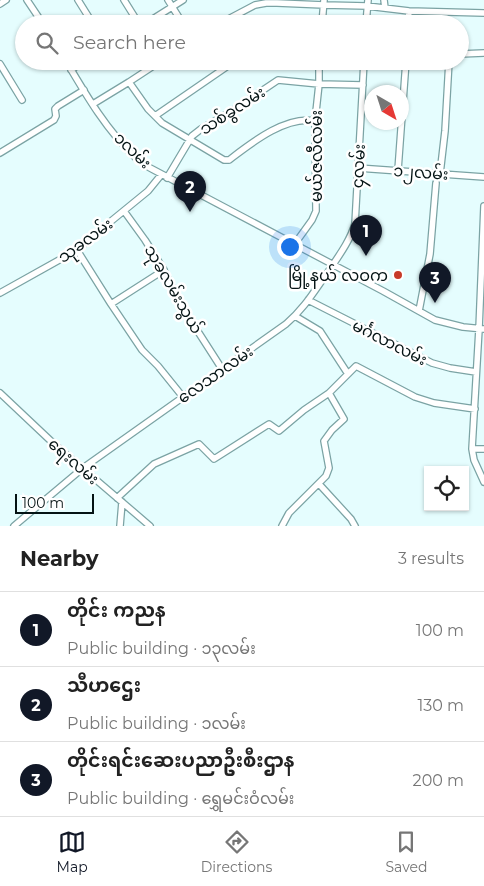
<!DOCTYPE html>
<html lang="en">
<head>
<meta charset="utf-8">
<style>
  :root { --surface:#fff; --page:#f6f6f6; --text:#222; --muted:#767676; --line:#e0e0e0; --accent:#111827 }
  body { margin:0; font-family:Montserrat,"Noto Sans Myanmar",sans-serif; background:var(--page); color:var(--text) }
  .controls { position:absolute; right:15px; bottom:15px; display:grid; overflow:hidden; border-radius:0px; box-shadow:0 1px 4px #0004 }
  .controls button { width:45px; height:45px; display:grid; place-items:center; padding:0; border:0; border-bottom:1px solid var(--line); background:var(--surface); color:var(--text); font:25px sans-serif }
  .compass { position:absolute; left:364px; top:85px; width:45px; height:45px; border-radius:50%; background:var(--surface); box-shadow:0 1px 4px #0004; rotate:141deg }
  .scale { position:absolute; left:15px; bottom:12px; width:79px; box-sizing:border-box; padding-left:5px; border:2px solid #041314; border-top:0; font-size:14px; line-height:18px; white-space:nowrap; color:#041314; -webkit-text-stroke:4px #fff; paint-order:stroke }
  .you { position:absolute; left:289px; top:246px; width:18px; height:18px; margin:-12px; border:4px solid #fff; border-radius:50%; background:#1a73e8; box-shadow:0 0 0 8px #1a73e833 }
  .badge { display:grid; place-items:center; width:32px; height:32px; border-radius:50%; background:var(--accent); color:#fff; font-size:16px; font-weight:700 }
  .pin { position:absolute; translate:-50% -41px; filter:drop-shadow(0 1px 2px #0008) }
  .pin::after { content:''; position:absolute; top:26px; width:18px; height:15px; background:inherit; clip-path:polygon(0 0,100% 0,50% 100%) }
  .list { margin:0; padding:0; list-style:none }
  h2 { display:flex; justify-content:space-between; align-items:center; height:65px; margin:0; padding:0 20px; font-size:21px }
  h2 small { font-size:16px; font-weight:400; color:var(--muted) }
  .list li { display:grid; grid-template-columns:32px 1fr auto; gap:15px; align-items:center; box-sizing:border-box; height:75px; padding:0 20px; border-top:1px solid var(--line) }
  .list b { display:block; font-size:19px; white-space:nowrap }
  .list p { margin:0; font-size:16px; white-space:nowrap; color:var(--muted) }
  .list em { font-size:16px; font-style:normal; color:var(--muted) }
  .icon { flex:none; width:28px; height:28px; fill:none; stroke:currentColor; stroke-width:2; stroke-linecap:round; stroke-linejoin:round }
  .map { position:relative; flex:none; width:484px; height:526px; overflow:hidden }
  .search { position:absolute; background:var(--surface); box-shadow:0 1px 4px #0004; left:15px; right:15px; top:15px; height:55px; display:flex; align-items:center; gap:12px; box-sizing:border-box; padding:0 18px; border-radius:28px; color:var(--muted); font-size:19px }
  .sheet { height:290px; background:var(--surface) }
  nav { display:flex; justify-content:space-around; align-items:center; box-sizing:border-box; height:70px; border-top:1px solid var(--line); background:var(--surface); font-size:14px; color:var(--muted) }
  nav a { display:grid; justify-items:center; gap:2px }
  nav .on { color:var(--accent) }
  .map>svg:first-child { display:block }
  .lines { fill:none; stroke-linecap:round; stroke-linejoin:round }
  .minor-casing { stroke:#7ba3a4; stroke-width:8 }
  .minor { stroke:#fff; stroke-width:5.5 }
  .poi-dot { fill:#c73b29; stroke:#fff; stroke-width:2 }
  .labels { text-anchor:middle; stroke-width:5; stroke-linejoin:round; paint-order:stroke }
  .street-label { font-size:16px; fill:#041314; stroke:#fff }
  .poi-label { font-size:16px; fill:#041314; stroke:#fff; text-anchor:end }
</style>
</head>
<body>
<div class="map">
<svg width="484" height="526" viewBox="0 0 484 526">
  <rect width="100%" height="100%" fill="#e5fdfe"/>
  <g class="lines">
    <g class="minor-casing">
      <path id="minor" d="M27,0L43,24
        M78,0L93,24
        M124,0L139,24
        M168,0L183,24
        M384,0L385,8
        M0,4L6,0
        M145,24L183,0
        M219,24L255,5L266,3H277L324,5L367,6L409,11L484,13
        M322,24L324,0
        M366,24L368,0
        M408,24L409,11
        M460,54L484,53
        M66,61C86,95 107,131 136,158C141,162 146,166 152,169L383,291L435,320L463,327L484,329
        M0,64L22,100
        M71,70L84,61
        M129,82L148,109L162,123L224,160H229C250,144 286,115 315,121
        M93,104L129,82L161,61
        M155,116L235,61
        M0,153L54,120L56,116L55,109L58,106L84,90
        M358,168L484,177
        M398,170L406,61
        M440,174L445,131L449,61
        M167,178L192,136L201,129L232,111L278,80L319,84L363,85
        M484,206L479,329L472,449L474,460L484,482
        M124,211L145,240L164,270L179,302L222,369
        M294,245L312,220L316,211L315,121L319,84V61
        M77,250L111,304L142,350L158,366L183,397
        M0,293L77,250L99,231L148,191L161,175
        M308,300L432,363L450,368L476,372
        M111,304L164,270
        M419,311L430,254L436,183
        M295,316L320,331L348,374
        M0,393L53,443L150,526
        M472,449H484
        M319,484L351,519L355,526
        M117,498L154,464L199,444L214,459L269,424L279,431L304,410L329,393
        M14,526L83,468L286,324C304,309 315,290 328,272C338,257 350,241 355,224L364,61
        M120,526L122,502
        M282,526L289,513L326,476L329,468L324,441L332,430L344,419L329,393L356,366L415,397L434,403L475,409"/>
    </g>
    <use href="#minor" class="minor"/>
  </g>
  <circle class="poi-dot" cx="398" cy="275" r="5"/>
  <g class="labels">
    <g class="street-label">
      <text transform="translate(232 110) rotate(-33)" y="6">သစ်ခွလမ်း</text>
      <text transform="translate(133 150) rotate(44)" y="6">၁လမ်း</text>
      <text transform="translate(316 156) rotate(-90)" y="6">မယ်ဇလီလမ်း</text>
      <text transform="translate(358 166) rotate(-87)" y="6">၄လမ်း</text>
      <text transform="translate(421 172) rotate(4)" y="6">၁၂လမ်း</text>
      <text transform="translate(85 240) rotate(-36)" y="6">သုခလမ်း</text>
      <text transform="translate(174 289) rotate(60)" y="6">သုခလမ်းသွယ်</text>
      <text transform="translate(390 342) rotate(27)" y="6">မင်္ဂလာလမ်း</text>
      <text transform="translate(215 374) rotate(-35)" y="6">လေသာလမ်း</text>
      <text transform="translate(74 461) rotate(41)" y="6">ရေးလမ်း</text>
    </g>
    <g class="poi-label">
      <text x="388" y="281">မြို့နယ် လဝက</text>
    </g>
  </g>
</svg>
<div class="controls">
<button><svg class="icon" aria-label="locate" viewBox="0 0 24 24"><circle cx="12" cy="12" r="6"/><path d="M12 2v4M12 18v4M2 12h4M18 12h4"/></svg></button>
</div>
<svg class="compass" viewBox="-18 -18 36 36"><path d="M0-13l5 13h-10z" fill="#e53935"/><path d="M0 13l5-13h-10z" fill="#767676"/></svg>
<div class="scale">100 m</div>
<div class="you"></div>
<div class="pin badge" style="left:366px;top:256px">1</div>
<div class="pin badge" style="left:190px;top:212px">2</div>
<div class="pin badge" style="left:435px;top:303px">3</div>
<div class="search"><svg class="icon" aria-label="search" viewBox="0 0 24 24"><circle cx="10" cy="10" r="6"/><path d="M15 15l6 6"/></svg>Search here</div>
</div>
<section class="sheet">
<h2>Nearby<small>3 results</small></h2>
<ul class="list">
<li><span class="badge">1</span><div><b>တိုင်း ကညန</b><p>Public building · ၁၃လမ်း</p></div><em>100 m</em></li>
<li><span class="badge">2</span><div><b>သီဟဌေး</b><p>Public building · ၁လမ်း</p></div><em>130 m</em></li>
<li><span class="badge">3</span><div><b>တိုင်းရင်းဆေးပညာဦးစီးဌာန</b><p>Public building · ရွှေမင်းဝံလမ်း</p></div><em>200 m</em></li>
</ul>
</section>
<nav>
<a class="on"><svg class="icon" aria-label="map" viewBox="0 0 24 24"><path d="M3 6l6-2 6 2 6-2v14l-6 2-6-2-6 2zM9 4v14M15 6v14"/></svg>Map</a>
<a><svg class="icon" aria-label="directions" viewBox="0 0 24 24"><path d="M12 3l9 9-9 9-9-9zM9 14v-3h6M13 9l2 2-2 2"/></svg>Directions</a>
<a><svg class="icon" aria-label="saved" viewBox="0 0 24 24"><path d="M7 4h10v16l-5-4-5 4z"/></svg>Saved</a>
</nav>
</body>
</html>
